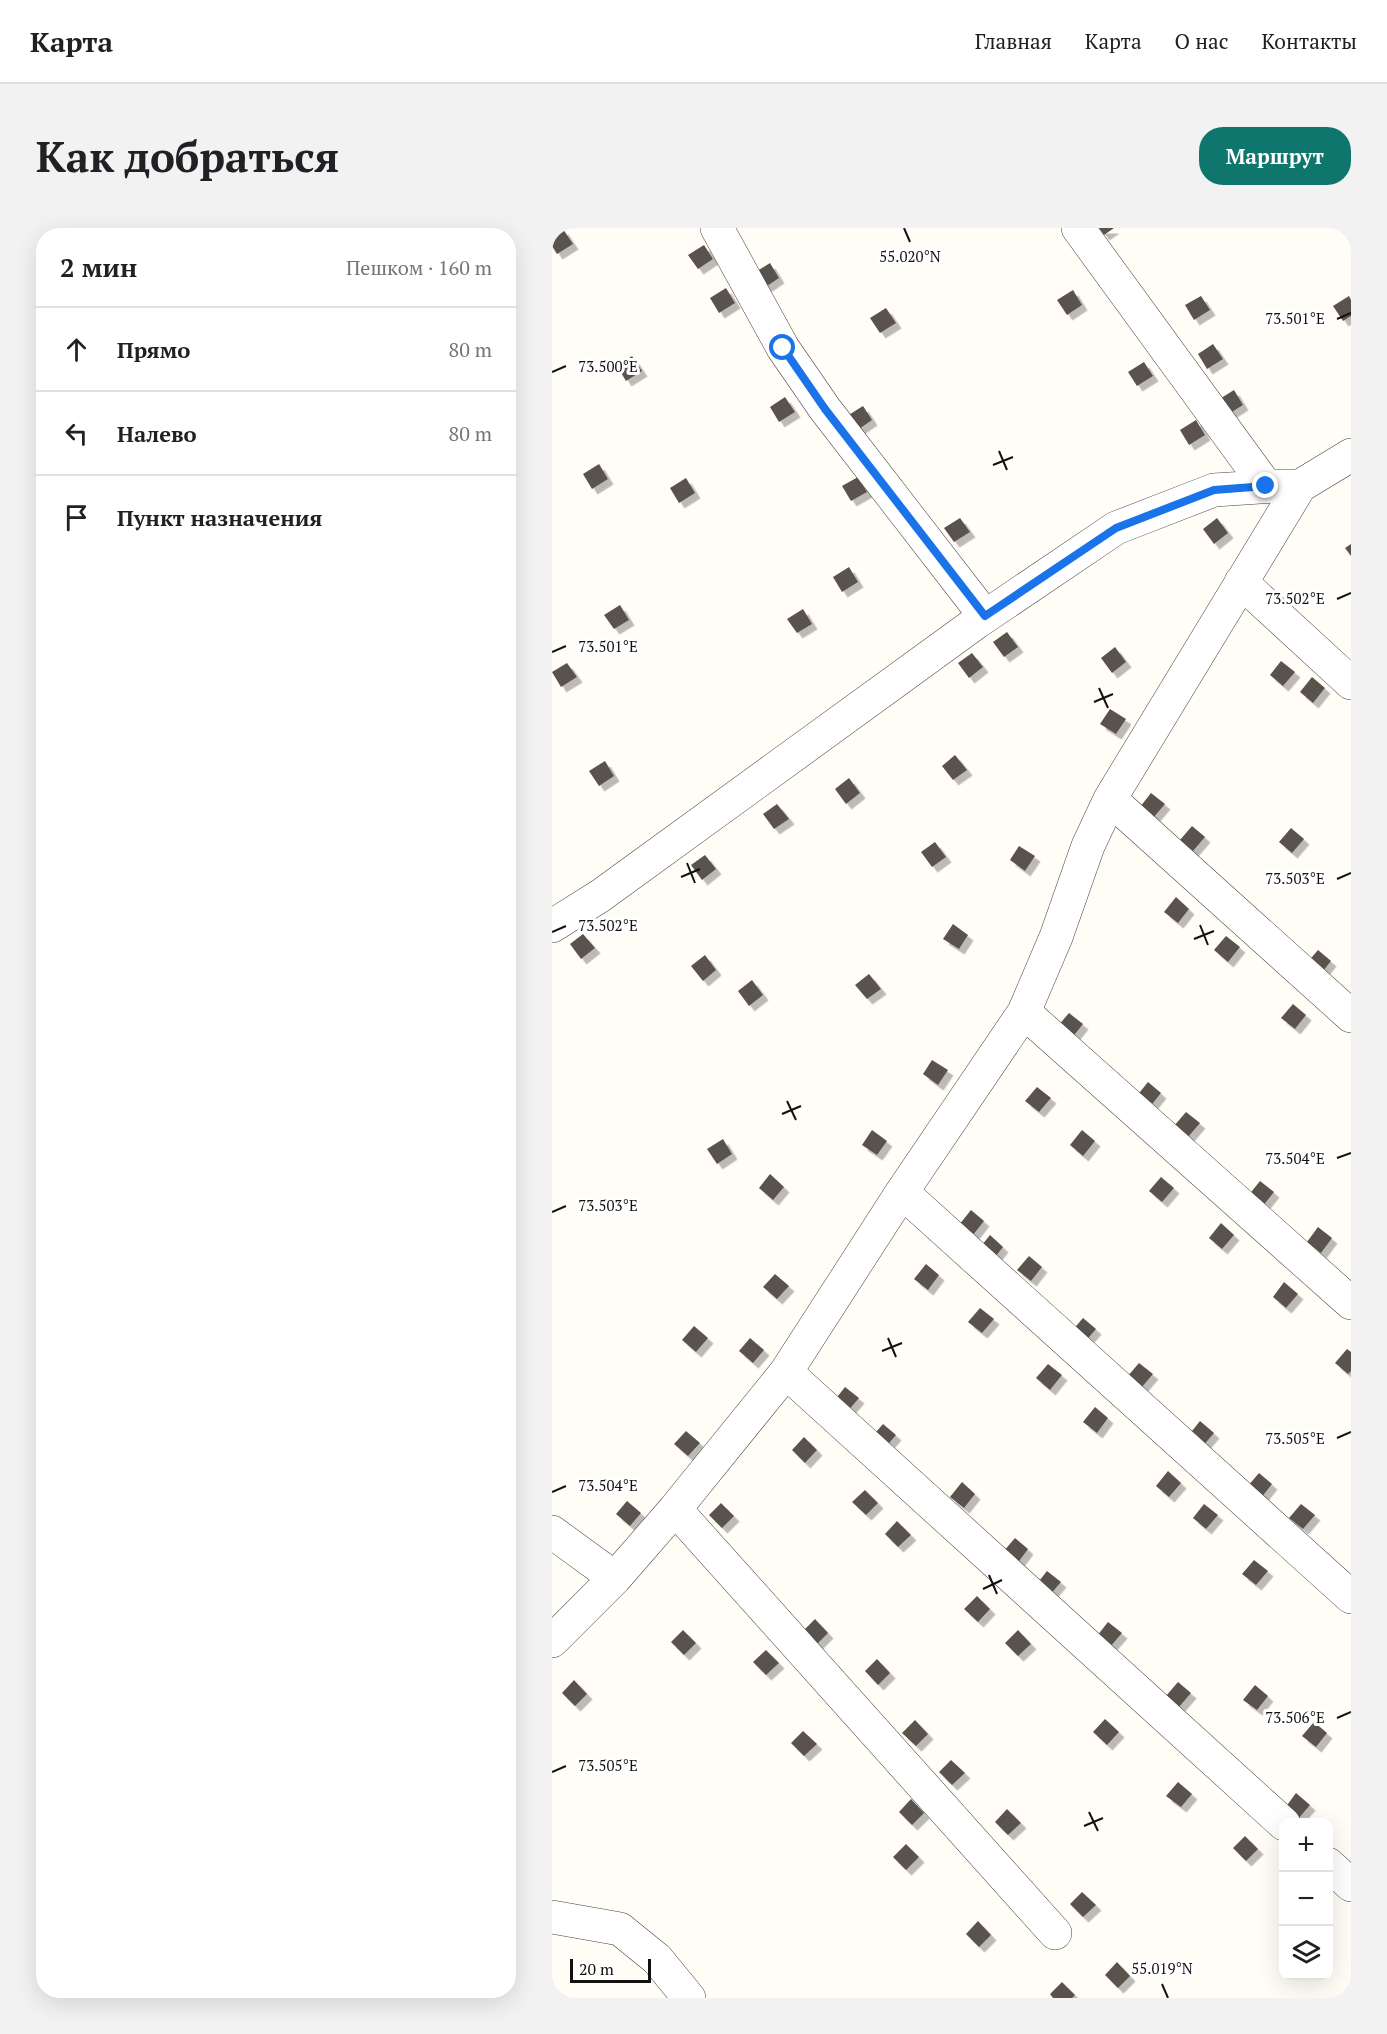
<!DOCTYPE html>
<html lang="ru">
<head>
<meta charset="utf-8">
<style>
  :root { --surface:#fff; --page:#f2f2f2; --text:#202124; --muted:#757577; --line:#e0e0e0; --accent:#0f766e }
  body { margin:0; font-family:"PT Serif",serif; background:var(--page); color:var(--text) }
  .controls { position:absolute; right:18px; bottom:18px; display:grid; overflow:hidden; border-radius:12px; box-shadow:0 6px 24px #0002 }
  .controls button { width:54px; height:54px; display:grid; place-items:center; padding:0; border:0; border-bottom:2px solid var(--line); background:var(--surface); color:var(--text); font:30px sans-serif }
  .scale { position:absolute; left:18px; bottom:15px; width:81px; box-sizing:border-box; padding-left:6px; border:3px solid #111; border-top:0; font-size:16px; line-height:21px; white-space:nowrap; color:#111; -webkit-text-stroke:4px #fff; paint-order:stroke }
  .stop { position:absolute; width:18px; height:18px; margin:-14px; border:4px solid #1a73e8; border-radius:50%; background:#fff }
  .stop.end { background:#1a73e8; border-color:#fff; box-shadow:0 2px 6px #0008 }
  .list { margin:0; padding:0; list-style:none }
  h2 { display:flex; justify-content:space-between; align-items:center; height:78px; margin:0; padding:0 24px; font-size:26px }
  h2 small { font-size:20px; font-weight:400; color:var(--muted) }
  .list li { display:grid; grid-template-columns:39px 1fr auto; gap:18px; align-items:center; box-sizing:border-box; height:84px; padding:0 24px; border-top:2px solid var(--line) }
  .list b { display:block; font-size:22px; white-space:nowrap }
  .list em { font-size:20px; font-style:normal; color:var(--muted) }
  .icon { flex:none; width:33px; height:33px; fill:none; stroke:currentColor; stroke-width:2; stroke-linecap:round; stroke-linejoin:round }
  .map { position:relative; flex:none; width:799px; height:1770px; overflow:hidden; border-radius:24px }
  header { display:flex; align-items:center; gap:36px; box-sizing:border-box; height:84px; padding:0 30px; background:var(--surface); border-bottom:2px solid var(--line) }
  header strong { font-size:28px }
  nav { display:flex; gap:33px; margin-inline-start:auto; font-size:21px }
  .intro { display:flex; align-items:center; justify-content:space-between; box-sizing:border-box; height:144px; padding:0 36px }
  h1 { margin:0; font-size:42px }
  .button { padding:15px 27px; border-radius:24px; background:var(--accent); color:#fff; font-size:21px; font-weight:700 }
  main { display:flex; gap:36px; padding:0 36px }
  aside { flex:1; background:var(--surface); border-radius:24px; box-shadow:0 6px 24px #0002 }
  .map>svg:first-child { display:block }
  .building { fill:#5a524d; filter:url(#shadow) }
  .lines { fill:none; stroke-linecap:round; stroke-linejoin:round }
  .minor-casing { stroke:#444; stroke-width:34 }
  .minor { stroke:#fff; stroke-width:33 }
  .route { stroke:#1a73e8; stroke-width:8 }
  .ticks { fill:none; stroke:#111; stroke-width:2 }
  .ticks-label { font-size:15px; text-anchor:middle; fill:#111; stroke:#fff; stroke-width:6; stroke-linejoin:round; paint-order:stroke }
</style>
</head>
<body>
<header>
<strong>Карта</strong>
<nav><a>Главная</a><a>Карта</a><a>О нас</a><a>Контакты</a></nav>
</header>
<div class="intro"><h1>Как добраться</h1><a class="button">Маршрут</a></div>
<main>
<aside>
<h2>2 мин<small>Пешком · 160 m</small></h2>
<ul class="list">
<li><svg class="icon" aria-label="ahead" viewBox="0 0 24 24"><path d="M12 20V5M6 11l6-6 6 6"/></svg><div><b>Прямо</b></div><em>80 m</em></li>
<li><svg class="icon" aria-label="left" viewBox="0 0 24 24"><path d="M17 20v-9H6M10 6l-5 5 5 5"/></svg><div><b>Налево</b></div><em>80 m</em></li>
<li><svg class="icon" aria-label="arrive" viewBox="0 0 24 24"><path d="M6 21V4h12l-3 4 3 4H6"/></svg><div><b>Пункт назначения</b></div></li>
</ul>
</aside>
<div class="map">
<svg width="799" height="1770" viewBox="0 0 799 1770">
  <defs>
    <filter id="shadow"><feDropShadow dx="5.5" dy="5.5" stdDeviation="0" flood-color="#0004"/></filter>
  </defs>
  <rect width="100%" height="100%" fill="#fffdf5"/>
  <path class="building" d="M547,0H562L552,7Z
    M11,1L21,16L5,26L0,18V8Z
    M152,17L161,31L146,41L136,27Z
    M218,35L227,50L212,60L202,45Z
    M174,60L183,75L167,85L158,70Z
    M521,62L530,77L515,87L505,72Z
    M649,68L658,82L642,92L633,77Z
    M797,68L799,72V88L791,93L781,78Z
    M334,80L344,95L328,105L318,90Z
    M661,116L671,131L655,141L646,126Z
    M80,128L90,143L74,153L65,138Z
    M592,134L601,148L585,158L576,144Z
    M682,162L691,177L675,187L666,172Z
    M233,169L243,184L227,194L218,179Z
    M311,178L320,192L304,203L295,188Z
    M644,192L653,207L637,217L628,202Z
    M47,236L56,251L40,261L31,246Z
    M306,249L315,264L299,273L290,258Z
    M134,250L143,265L127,275L118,260Z
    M408,290L418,304L402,314L392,300Z
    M665,290L676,305L662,316L651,301Z
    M799,316V328L793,320Z
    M297,339L306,354L290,364L281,349Z
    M68,377L77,392L62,401L52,387Z
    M251,381L260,396L245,405L235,391Z
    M455,404L466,419L452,429L441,414Z
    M563,419L574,434L560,445L549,430Z
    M420,425L431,439L417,450L406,435Z
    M729,433L743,444L731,458L718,447Z
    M15,435L25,449L9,459L0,444Z
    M760,449L773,460L761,475L748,464Z
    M558,481L574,491L564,506L548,496Z
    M403,527L415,542L401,552L390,538Z
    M53,533L62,548L47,558L37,543Z
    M297,550L308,565L294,576L283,561Z
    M599,565L613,576L601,590L588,579Z
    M225,576L237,591L222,601L211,586Z
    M640,598L653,609L641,623L628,612Z
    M739,600L752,611L740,625L727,614Z
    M383,614L394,629L380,639L369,624Z
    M467,618L483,628L473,643L458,632Z
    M153,627L164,641L150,652L139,637Z
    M624,669L637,681L626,695L612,684Z
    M401,696L416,707L407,721L391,711Z
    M31,706L43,720L29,731L18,716Z
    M674,708L688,719L676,734L662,722Z
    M766,722L779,733L767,748L754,736Z
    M153,727L164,742L151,753L139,738Z
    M317,746L329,761L315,771L303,757Z
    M200,752L211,767L197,778L186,763Z
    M741,776L754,787L743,801L729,790Z
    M517,785L531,796L519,811L505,799Z
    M380,832L396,842L386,857L371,846Z
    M596,854L609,865L597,880L584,869Z
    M485,859L499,870L487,884L473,873Z
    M634,884L648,895L636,909L622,898Z
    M320,902L335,913L325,927L310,917Z
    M530,902L543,913L531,928L518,917Z
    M171,911L180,926L165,936L155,921Z
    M218,946L232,959L221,972L207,960Z
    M609,949L622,960L610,974L597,963Z
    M708,953L722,964L710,979L696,968Z
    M419,982L432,993L421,1007L407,997Z
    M669,995L682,1007L670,1021L657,1010Z
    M766,999L780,1010L769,1025L755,1014Z
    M438,1007L451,1019L440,1033L426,1022Z
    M477,1028L490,1039L479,1053L465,1042Z
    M374,1036L387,1047L376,1062L362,1051Z
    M223,1046L237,1058L225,1071L211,1059Z
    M732,1054L746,1066L734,1080L721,1069Z
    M428,1080L442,1091L430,1105L416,1094Z
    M531,1090L544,1101L532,1115L519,1104Z
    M142,1098L156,1110L144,1124L130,1112Z
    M198,1110L212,1122L201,1135L187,1123Z
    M795,1121L799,1124V1143L796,1146L783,1135Z
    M587,1135L601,1146L589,1160L575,1149Z
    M496,1136L510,1147L498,1162L484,1150Z
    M293,1159L307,1170L295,1184L282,1173Z
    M543,1179L556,1190L545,1205L531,1194Z
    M648,1193L662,1205L650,1219L636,1208Z
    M331,1196L344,1207L332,1221L319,1210Z
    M134,1203L148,1215L136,1228L122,1216Z
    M252,1209L265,1222L253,1235L240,1222Z
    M616,1243L629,1255L617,1269L604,1258Z
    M707,1245L720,1256L709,1270L695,1259Z
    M410,1254L423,1266L412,1280L398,1269Z
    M313,1262L326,1275L314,1287L300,1274Z
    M75,1273L89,1285L78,1298L64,1286Z
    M169,1275L182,1288L170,1300L157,1287Z
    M652,1276L666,1287L654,1301L641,1290Z
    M749,1276L763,1287L751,1301L737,1290Z
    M345,1293L359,1307L346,1319L333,1306Z
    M463,1310L476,1321L465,1336L451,1324Z
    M702,1332L716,1343L704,1357L690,1346Z
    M495,1343L509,1354L497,1368L484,1357Z
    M425,1368L438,1381L426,1394L412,1381Z
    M263,1391L276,1405L264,1417L250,1404Z
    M556,1394L570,1405L558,1419L545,1408Z
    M131,1402L144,1415L132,1427L119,1414Z
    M466,1402L479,1416L466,1428L453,1415Z
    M214,1422L227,1435L214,1447L201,1434Z
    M325,1431L338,1445L326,1457L313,1443Z
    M22,1452L35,1466L23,1478L10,1465Z
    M626,1454L639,1465L627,1479L614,1468Z
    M703,1457L716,1468L705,1482L691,1472Z
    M553,1491L567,1504L555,1517L541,1504Z
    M363,1492L376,1506L364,1518L350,1505Z
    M762,1494L775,1505L764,1519L750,1508Z
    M251,1503L265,1516L252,1528L239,1515Z
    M399,1532L413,1545L400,1557L387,1544Z
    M626,1554L640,1566L629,1579L614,1568Z
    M744,1565L758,1577L746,1591L733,1580Z
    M359,1571L372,1585L360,1597L347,1584Z
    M455,1581L469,1595L456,1607L443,1594Z
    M693,1608L706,1621L694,1633L681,1620Z
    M354,1616L367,1629L354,1642L341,1629Z
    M530,1664L544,1677L531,1689L518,1676Z
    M426,1693L439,1707L427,1719L414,1706Z
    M565,1734L578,1748L566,1760L553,1747Z
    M510,1754L523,1767L520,1770H501L498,1766Z"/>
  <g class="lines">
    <g class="minor-casing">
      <path id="minor" d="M165,0L231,120L273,181L433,388
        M526,0L714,258
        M689,354L799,455
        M558,571L799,788
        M0,698L48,668L425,394L564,300L662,262L723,258H748L799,227
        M472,784L799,1075
        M350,964L799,1369
        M234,1144L732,1596
        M123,1281L503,1705
        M0,1304L63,1350
        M0,1413L63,1350L123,1281L234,1144L350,964L472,784L504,709L536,618L558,571L748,258
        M776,1636L799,1657
        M0,1689L68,1701L105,1731L137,1770"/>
    </g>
    <use href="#minor" class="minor"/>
  </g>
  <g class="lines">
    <path class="route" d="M231,120L273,181L433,388L564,300L662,262L714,258"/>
  </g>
  <path class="ticks" d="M352,0L358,14M785,91L799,85M0,144L14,138M447,223L455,242M441,237L461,229M785,371L799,365M0,424L14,418M547,460L556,480M542,474L561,466M135,635L143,655M129,649L148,641M785,651L799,645M648,697L656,717M0,704L14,698M642,711L662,703M235,873L244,892M230,886L249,878M785,930L799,925M0,984L14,978M336,1110L344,1129M330,1123L350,1115M785,1210L799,1204M0,1264L14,1258M437,1347L445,1366M431,1361L450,1352M785,1490L799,1484M0,1544L14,1538M537,1584L546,1603M532,1598L551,1590M610,1756L616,1770"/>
  <g class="ticks-label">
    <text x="358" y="34">55.020°N</text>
    <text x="743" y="96">73.501°E</text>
    <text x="56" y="144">73.500°E</text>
    <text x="743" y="376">73.502°E</text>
    <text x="56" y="424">73.501°E</text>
    <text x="743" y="656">73.503°E</text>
    <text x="56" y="703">73.502°E</text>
    <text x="743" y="936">73.504°E</text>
    <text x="56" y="983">73.503°E</text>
    <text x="743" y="1216">73.505°E</text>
    <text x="56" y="1263">73.504°E</text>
    <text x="743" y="1495">73.506°E</text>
    <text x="56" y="1543">73.505°E</text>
    <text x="610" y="1746">55.019°N</text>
  </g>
</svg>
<div class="controls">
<button>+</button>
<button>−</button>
<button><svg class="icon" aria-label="layers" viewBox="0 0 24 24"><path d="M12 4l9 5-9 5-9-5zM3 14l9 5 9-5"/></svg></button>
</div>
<div class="scale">20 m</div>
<div class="stop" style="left:231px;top:120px"></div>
<div class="stop end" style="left:714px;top:258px"></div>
</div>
</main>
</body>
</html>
